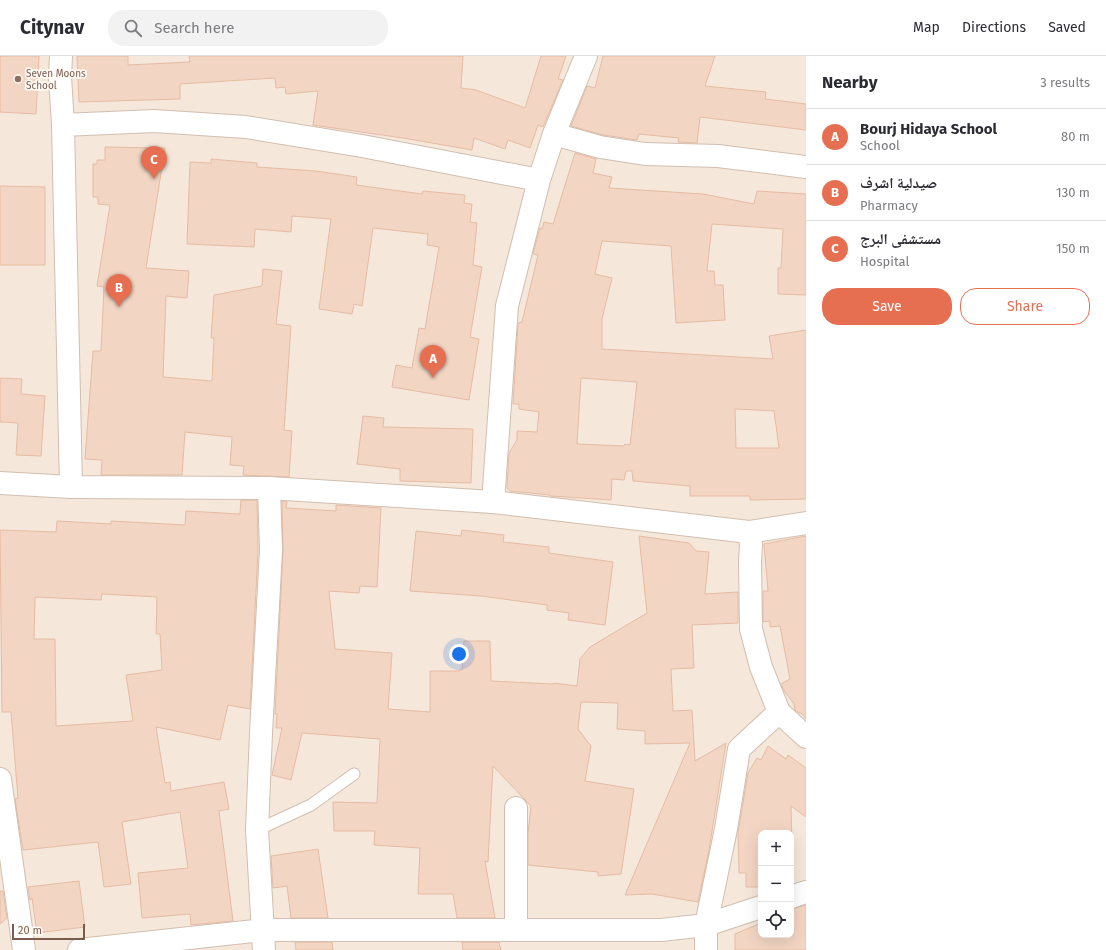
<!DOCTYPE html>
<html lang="en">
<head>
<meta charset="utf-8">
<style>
  :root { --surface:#fff; --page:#f2f2f3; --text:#2b2b33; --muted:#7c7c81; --line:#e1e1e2; --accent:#e76f51 }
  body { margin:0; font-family:"Fira Sans","Noto Naskh Arabic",sans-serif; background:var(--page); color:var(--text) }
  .controls { position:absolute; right:12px; bottom:12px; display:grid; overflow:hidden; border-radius:8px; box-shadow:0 4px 16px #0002 }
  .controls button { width:36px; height:36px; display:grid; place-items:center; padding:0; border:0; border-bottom:1px solid var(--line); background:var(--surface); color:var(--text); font:20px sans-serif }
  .scale { position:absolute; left:12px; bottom:10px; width:73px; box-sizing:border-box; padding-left:4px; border:2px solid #7a5c4d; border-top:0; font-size:11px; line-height:14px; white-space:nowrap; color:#7a5c4d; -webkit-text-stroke:3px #fffaf3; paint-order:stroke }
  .you { position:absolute; left:459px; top:598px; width:14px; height:14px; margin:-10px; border:3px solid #fff; border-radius:50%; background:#1a73e8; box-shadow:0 0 0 6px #1a73e833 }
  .badge { display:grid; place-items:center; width:26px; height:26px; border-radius:50%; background:var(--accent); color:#fff; font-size:13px; font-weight:700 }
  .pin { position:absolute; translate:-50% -33px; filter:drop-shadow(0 1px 2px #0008) }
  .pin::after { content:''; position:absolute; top:21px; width:14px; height:12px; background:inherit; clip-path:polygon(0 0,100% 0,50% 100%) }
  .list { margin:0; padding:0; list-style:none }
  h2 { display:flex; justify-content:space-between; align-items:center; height:52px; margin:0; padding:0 16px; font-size:17px }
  h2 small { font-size:13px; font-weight:400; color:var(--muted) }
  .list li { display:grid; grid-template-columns:26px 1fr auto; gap:12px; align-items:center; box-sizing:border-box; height:56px; padding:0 16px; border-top:1px solid var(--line) }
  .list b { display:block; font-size:15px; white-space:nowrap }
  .list p { margin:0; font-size:13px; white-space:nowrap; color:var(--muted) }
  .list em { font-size:13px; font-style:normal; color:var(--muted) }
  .actions { display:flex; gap:8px; padding:12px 16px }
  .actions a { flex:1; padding:9px 0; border:1px solid var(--accent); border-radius:16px; text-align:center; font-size:14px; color:var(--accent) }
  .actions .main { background:var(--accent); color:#fff }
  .icon { flex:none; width:22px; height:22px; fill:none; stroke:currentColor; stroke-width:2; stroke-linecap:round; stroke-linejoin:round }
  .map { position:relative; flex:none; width:806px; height:894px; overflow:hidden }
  header { display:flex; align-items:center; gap:24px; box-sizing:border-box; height:56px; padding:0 20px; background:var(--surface); border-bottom:1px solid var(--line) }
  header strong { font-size:19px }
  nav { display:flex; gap:22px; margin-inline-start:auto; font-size:14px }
  .search { width:280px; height:36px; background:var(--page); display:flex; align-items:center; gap:10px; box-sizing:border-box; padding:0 14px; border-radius:16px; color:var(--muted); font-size:15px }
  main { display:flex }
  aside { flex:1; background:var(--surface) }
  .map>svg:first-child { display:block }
  .residential { fill:#f5e8da; fill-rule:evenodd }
  .building { fill:#f3d5c3; stroke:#e6bba3; fill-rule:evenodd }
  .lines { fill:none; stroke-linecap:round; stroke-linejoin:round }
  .service-casing { stroke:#d1beb0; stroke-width:13 }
  .minor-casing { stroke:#d1beb0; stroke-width:24 }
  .tertiary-casing { stroke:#d1beb0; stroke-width:24 }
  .service { stroke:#fff; stroke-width:11 }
  .minor { stroke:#fff; stroke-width:22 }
  .tertiary { stroke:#fff; stroke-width:22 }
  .education-dot { fill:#8d6e63; stroke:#fffaf3; stroke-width:1.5 }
  .labels { text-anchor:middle; stroke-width:3.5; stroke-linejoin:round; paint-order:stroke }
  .education-label { font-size:10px; fill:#785e54; stroke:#fffaf3; text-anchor:start }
</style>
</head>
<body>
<header>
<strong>Citynav</strong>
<div class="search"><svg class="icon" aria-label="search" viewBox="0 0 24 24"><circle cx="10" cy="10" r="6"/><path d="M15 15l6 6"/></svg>Search here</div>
<nav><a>Map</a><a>Directions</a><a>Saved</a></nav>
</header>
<main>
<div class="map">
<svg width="806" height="894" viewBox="0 0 806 894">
  <rect width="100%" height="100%" fill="#fdf6ec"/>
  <path class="residential" d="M0,0H806V894H0ZM761,777H791V879H761Z"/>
  <path class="building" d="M0,0H39L36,58L0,56Z
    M77,0H128V9L190,6L189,0H463L461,32L476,34L525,52L541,0H566L558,23L563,24L543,71L538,69L530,92L508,84L505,93L474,82L472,94L403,82L313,69L318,35L286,38L285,31L276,32L275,22L180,28V43L79,46Z
    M603,0H715L705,30L766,36L765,43L806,48V74L700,61L697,87L678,86L679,82L639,78L637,84L603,79L571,70L587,30L595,32Z
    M105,91L165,92L146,212L189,215L187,242L166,240L163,321L212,325L214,282H211L214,239L262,230L263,213L282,215L276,268L291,270L284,374L292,375L289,421L243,419L244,410L230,409L232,381L185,376L182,419H101L102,404L85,403L93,295H101L104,231L97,230L110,149L98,148V141H93V108H97V104H105Z
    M575,97L596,103L593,117L612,121L609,132L703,138L754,148L757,135L806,138V239L778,238V212H781L783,173L712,168L707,215H714L715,229H723L725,264L676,267L671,190L602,185L595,218L612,222L602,263V293L773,303L769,280L806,274V443L750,444V440H690V430L633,425L632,415H626L624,424L612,423L611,444L550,440V439L510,435L507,432L509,397L517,384V375L537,376L539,356L519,353V348H513L518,267L522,266L538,199L533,198L540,172L542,173L544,166L553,168ZM581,322L637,326L630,389L625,388L624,390L577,388ZM735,353L774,355L779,392H736Z
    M211,103L257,107V111L316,115L357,121L356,129L422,138L423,135L465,139L464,147L472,148L470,166L477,167L473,209L482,211L470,281L479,283L469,344L392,331L396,309L412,312L419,272L425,273L439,191L427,189L428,178L373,172L362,250L354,248L352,258L319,253L331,163L292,160L291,176L255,173L254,191L187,188L190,106L211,107Z
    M0,130L45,131V209H0Z
    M0,322L22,323L21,338L45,340L41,400L16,399L18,367L0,366Z
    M363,360L384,362L383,371L473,373L471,427L400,425V413L357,408Z
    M241,444H257L258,494L250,653L228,649L220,684L156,671L165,727L170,726L171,735L224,726L229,753L219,755L233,865L191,869L190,858L142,862L138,817L188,812L180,756L122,766L131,828L104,831L98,786L23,794L15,743L18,742L11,656H2L0,474L56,476L57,465L111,468V465L185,469L186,455L240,458ZM102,538L157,541L156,578H160L162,614L126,619L133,665L56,670L55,583H34L35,541L101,544Z
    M282,445L287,446L286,452L336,455V449L381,452L377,531L360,530L359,537L329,535L335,593L392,597L388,653L430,656V615H459V614H462L464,585H490L491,625L553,628L554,627L577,630L580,603L590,591L647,557L639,480L689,487L696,495L709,496L705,538L738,536V567L692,569L694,612L671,613L673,655L692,654L695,705L726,687L709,794L698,846L652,838L625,839L690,687L645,688V675L617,673L618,647L581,646L578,673L591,690L585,725L634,733L621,818L598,820V816L528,809V777L531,750L493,710L488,806L485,805L495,862H457L453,838H418L420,792L374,789L375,775H334L333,746L377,747L380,683L302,677L291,724L272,719L282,672H276L277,658H275L283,495Z
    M462,474L504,479L503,486L549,491V497L613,506L605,569L568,564L569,557L547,554V549L481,540L410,535L416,475L461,480Z
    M806,480V663L801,657H799L795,654L794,648L785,636L781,628L790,623L780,570L770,571V565L763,566V535H768L764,488Z
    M768,690L786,703L788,699L806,712V761L791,750L793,827L791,828V777H761V831H746V817H739L738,776L748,717L757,702L761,704Z
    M318,793L328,862H291L287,830L273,832L271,800Z
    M79,825L85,871L37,877L32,842L30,844L28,831Z
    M0,835H3L7,862L0,868Z
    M806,849V894H735V878L761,867V879H791V853Z
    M295,886H332L333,894H296Z
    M462,886H499L501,894H463Z"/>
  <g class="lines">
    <g class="service-casing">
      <path id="service" d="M257,774L311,749L354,718"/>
    </g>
    <g class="minor-casing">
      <path id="minor" d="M61,0L60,21L63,69L71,431
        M63,69L154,65L246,71L362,90L539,124
        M554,78L600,91L645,98L718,100L806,111
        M493,446L507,250L539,124L554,78L586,0
        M749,476L806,467
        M0,723L24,894
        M791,841L806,836
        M516,874V752
        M79,894L263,874H661L706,869L761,851
        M264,894L257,774L261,677L271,494L269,432
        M706,894V869L726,773L739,693L779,656"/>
    </g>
    <g class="tertiary-casing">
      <path id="tertiary" d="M0,427L71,431L269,432L493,446L749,476L751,489L750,505L751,573L761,611L779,656L806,681"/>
    </g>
    <use href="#service" class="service"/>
    <use href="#minor" class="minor"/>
    <use href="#tertiary" class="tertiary"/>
  </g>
  <circle class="education-dot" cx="18" cy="23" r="4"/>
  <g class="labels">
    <g class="education-label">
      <text x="26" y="21">Seven Moons<tspan x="26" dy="12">School</tspan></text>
    </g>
  </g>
</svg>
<div class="controls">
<button>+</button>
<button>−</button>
<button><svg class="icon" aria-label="locate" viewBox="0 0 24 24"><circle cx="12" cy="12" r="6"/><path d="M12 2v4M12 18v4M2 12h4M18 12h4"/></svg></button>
</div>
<div class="scale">20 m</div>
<div class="you"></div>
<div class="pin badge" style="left:433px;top:322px">A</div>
<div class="pin badge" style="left:119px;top:251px">B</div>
<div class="pin badge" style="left:154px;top:123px">C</div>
</div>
<aside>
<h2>Nearby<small>3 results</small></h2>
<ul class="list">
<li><span class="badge">A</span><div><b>Bourj Hidaya School</b><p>School</p></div><em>80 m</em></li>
<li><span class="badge">B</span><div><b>صيدلية اشرف</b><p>Pharmacy</p></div><em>130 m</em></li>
<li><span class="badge">C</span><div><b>مستشفى البرج</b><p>Hospital</p></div><em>150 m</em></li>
</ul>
<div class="actions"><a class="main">Save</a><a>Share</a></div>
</aside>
</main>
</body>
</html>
